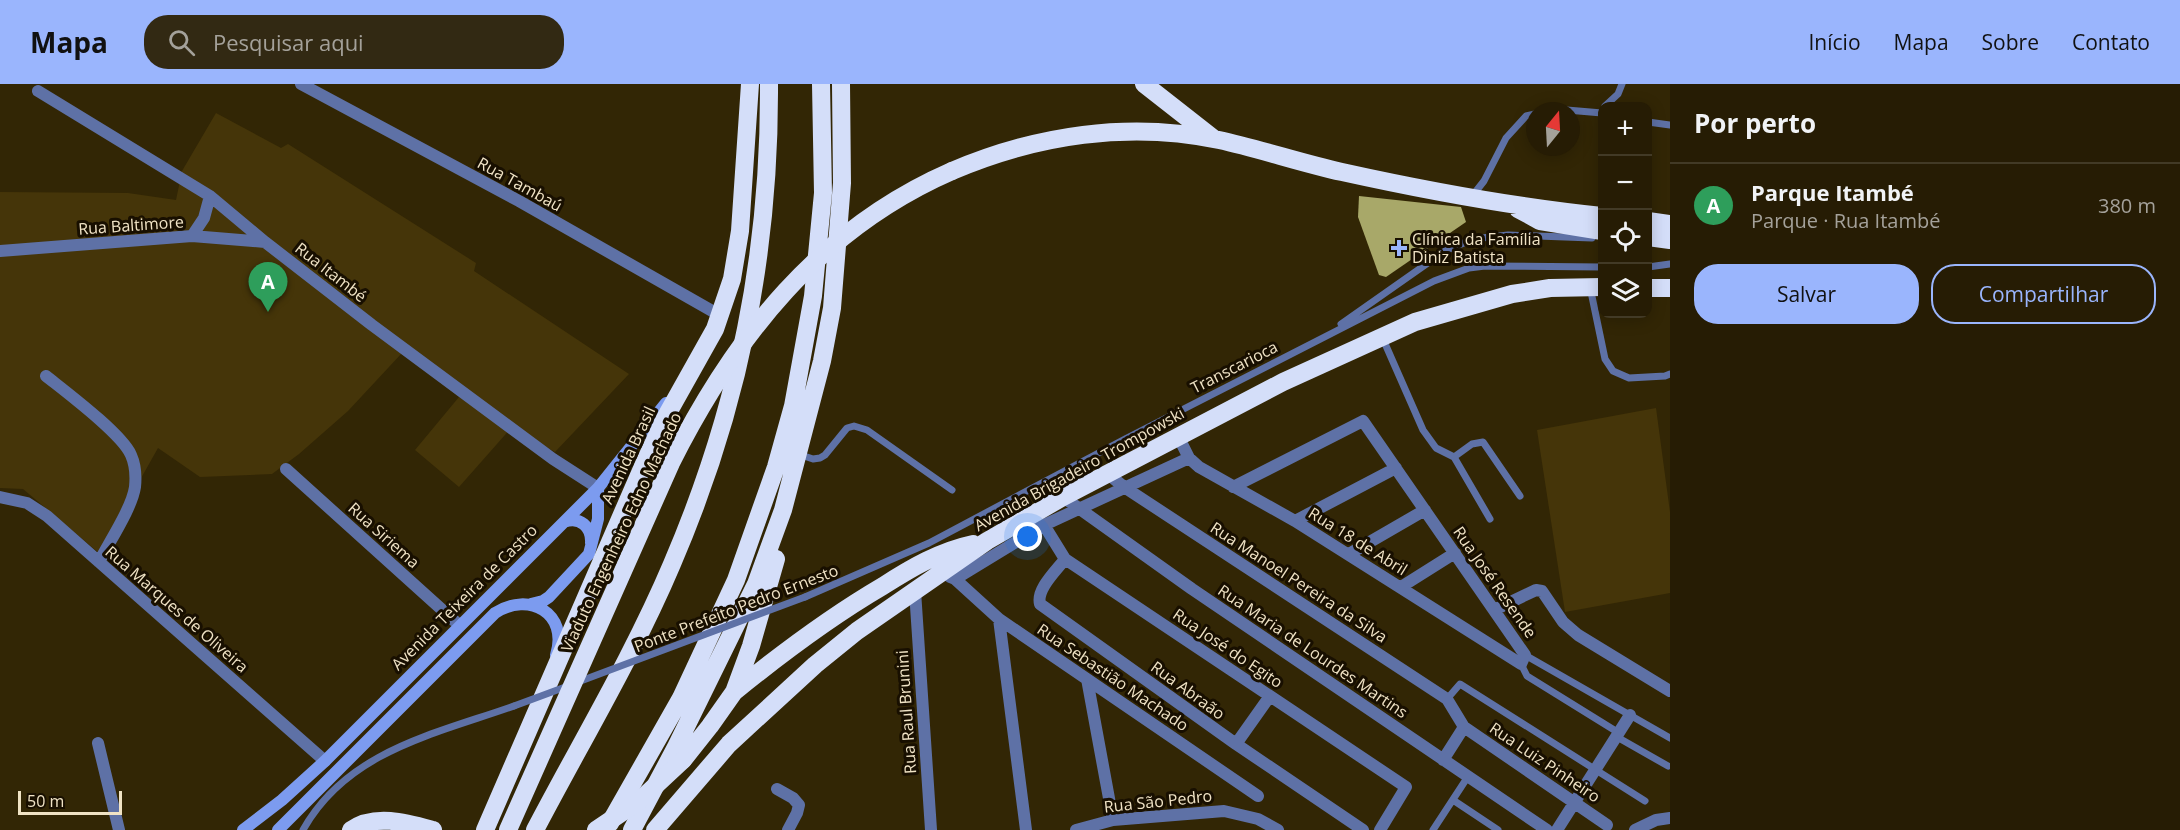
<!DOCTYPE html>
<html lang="pt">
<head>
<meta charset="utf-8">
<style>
  :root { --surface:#261c04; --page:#322913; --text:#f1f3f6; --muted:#a4a19a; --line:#423a26; --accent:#9ab5fd }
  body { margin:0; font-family:"Open Sans",sans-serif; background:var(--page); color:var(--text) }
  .controls { position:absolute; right:18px; top:18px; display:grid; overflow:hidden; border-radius:12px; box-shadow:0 3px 15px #0003 }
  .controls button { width:54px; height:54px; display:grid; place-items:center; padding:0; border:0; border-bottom:2px solid var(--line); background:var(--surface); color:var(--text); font:30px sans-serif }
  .compass { position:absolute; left:1526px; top:18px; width:54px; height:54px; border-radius:50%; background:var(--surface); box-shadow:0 3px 15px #0003; rotate:18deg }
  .scale { position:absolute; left:18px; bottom:15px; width:104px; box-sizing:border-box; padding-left:6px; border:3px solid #f0e3c5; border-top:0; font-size:16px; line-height:21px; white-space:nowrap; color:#f0e3c5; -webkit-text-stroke:4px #180f00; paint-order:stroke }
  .you { position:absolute; left:1028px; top:453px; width:21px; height:21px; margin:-15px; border:4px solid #fff; border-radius:50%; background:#1a73e8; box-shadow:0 0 0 9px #1a73e833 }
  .badge { display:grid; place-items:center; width:39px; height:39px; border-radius:50%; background:var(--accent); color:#fff; font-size:20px; font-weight:700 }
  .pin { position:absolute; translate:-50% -50px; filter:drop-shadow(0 2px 3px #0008) }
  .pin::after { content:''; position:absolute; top:32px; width:21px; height:18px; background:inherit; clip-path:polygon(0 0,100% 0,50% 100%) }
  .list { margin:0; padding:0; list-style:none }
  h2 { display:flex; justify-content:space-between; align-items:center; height:78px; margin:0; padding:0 24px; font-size:26px }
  h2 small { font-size:20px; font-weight:400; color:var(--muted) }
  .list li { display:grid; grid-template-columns:39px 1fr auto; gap:18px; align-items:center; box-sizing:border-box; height:84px; padding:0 24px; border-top:2px solid var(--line) }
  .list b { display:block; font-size:22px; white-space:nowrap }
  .list p { margin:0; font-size:20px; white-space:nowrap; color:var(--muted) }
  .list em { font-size:20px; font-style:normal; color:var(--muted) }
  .actions { display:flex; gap:12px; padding:18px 24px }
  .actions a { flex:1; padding:14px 0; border:2px solid var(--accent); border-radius:24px; text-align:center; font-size:21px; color:var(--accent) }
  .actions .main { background:var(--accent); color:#111 }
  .icon { flex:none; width:33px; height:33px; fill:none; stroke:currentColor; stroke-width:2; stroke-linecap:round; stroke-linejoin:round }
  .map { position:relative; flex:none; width:1670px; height:746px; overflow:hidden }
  header { display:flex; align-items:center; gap:36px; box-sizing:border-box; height:84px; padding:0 30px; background:var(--accent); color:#111 }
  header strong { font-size:28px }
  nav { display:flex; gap:33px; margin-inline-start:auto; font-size:21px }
  .search { width:420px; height:54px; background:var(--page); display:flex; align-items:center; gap:15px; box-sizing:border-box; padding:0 21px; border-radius:24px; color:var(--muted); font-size:22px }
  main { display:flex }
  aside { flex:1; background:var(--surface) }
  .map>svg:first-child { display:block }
  .green { fill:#453509 }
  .building { fill:#a8a869 }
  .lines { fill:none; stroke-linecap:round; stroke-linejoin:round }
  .lane { stroke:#5e71a6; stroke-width:7 }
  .street { stroke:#5e71a6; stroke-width:12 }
  .secondary { stroke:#7c9bef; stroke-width:12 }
  .highway { stroke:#d4def9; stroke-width:18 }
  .lane-bridge { stroke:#5e71a6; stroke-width:7 }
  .highway-bridge { stroke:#d4def9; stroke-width:18 }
  .poi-dot { fill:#9ab5fd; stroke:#180f00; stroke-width:2 }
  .labels { text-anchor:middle; stroke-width:6; stroke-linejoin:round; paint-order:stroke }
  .street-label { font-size:16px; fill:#f0e3c5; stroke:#180f00 }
  .poi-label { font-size:16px; fill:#f0e3c5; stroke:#180f00; text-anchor:start }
</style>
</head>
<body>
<header>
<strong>Mapa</strong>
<div class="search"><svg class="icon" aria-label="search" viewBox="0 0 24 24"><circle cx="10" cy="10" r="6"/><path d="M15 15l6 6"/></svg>Pesquisar aqui</div>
<nav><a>Início</a><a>Mapa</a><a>Sobre</a><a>Contato</a></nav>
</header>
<main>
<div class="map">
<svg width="1670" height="746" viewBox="0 0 1670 746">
  <rect width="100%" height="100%" fill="#322605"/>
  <path class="green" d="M216,29L281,64L288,60L476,179L474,187L629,290L555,368L511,344L459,403L415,366L459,313L402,269L348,327L299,370L272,390L200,393L158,364L99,469L23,405L0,404V108L128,109L176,116L182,87Z
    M1656,324L1670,428V509L1565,528L1537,346Z"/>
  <path class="building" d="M1359,112L1461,123L1466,138L1386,193L1379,191L1358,133Z"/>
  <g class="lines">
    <path class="lane" d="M1605,22L1618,10L1622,0
      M1547,27L1555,25L1602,29
      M1648,38L1670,41
      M1473,111L1484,97L1506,54L1526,32L1535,30
      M1648,183L1670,180
      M1590,203L1605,275L1613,287L1629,294L1665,292L1670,290
      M1341,240L1445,167L1473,155L1508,151L1592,154
      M1383,255L1423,346L1436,364L1454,373L1490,435
      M798,370L813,375L820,374L825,371L847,344L854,342L867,346L952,406
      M1454,373L1472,360L1483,358L1520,412
      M805,513L929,459L1125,355L1434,197L1469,184L1485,182L1602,183
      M1525,571L1670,654
      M1521,580L1527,592L1619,649
      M1447,615L1460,600L1645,717
      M1617,653L1668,682
      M1453,716L1498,746
      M303,746C347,667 435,650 514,622
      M1433,746L1467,694"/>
    <path class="street" d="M301,0L519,117L721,232
      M38,7L210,112L265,158L372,241L553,375L598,404
      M192,152L204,134L210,112
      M0,167L192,152L265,158
      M46,292C66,308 122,350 131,371C135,380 136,393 135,403C132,424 109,458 99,478
      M1178,352L1189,374L1199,383L1295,437L1521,580L1525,571L1363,337L1233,403
      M286,385L459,541
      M1107,389L1124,403L1447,615L1464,643L1607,741
      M0,413L27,419L47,432L325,677
      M1063,413L1192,505L1547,746
      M1295,437L1396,384
      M1044,441L1065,475L1406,703L1380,746
      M1349,470L1425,426
      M1065,475C1057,486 1036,505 1040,520L1236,660L1363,746
      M950,493L955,495L1044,441L1189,374
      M955,495L999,535L1258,712
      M1401,503L1455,469
      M915,507L931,746
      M1494,526L1536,506L1542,507L1563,538L1578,551L1670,607
      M999,535L1026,746
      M1087,595L1113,736
      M98,659L119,746
      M1236,660L1270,612
      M1443,676L1464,643
      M777,705L793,714L799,721L797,729L788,746
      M1076,746L1113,736L1224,727L1258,735L1278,746
      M1557,746L1630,631
      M1635,746L1656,736L1670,734"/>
    <path class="secondary" d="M564,438C580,432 592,443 591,459
      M531,520L543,517L549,513L589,470L598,435V404
      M243,746L282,716L325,677L598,404L666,319
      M278,746L495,529C529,507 569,529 556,571"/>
    <path class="highway" d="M1144,0L1213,54
      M952,87C1036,51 1129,37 1219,56C1260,65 1301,79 1342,88C1428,107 1515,123 1602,132
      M1518,125L1540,137L1602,147
      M1648,137L1670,140
      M1648,153L1670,156
      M1648,204H1670
      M734,608C782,569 830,533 883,502C911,484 940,467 973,460
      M683,676L710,642L734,608L751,562L776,475
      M610,739L681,614L736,496L776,383L793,322L813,212L823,109L821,0
      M351,746C375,729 408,739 433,746
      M485,746L643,382L664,336L715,245L732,195L740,147L750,0
      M535,746C581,658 633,572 672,480C739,324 770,169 769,0
      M632,746L676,663L756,500L783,426L822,277L832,224L842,99L841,0
      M655,746L729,660L815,581L857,547L987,457L1063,413L1283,298L1415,238L1512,210L1550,204L1602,203"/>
    <path class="lane-bridge" d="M578,598L805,513
      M514,622L568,602"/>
    <path class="highway-bridge" d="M508,746L671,379C735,252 819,145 952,87
      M596,746L639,717L683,676"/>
  </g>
  <path class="poi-dot" d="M1396 155h6v6h6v6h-6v6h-6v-6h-6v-6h6z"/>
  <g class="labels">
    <g class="street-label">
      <text transform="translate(520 100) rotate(29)" y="6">Rua Tambaú</text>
      <text transform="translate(131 141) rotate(-4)" y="6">Rua Baltimore</text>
      <text transform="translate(331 188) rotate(38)" y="6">Rua Itambé</text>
      <text transform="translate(1234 283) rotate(-27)" y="6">Transcarioca</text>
      <text transform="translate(628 371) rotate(-65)" y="6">Avenida Brasil</text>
      <text transform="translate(1079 385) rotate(-29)" y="6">Avenida Brigadeiro Trompowski</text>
      <text transform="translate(621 448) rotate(-65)" y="6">Viaduto Engenheiro Edno Machado</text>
      <text transform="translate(384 451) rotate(42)" y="6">Rua Siriema</text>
      <text transform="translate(1358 457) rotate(32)" y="6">Rua 18 de Abril</text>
      <text transform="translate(1299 498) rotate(33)" y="6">Rua Manoel Pereira da Silva</text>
      <text transform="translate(1495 498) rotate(55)" y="6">Rua José Resende</text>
      <text transform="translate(464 513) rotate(-45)" y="6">Avenida Teixeira de Castro</text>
      <text transform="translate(736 524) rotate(-21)" y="6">Ponte Prefeito Pedro Ernesto</text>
      <text transform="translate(177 525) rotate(41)" y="6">Rua Marques de Oliveira</text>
      <text transform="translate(1228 564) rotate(34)" y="6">Rua José do Egito</text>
      <text transform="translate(1313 567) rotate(34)" y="6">Rua Maria de Lourdes Martins</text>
      <text transform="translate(1113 593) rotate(34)" y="6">Rua Sebastião Machado</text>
      <text transform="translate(1188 606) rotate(36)" y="6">Rua Abraão</text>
      <text transform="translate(906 628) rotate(-94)" y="6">Rua Raul Brunini</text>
      <text transform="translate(1545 678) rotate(34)" y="6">Rua Luiz Pinheiro</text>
      <text transform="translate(1158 717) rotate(-6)" y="6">Rua São Pedro</text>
    </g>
    <g class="poi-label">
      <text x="1412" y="161">Clínica da Família<tspan x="1412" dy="18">Diniz Batista</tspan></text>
    </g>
  </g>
</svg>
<div class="controls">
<button>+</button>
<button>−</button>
<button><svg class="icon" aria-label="locate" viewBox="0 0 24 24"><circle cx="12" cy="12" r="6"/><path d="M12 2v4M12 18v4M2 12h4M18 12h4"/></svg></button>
<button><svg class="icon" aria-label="layers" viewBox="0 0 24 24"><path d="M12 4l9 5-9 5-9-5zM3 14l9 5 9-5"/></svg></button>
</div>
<svg class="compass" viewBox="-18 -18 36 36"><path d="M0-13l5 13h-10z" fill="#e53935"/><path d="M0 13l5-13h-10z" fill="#a4a19a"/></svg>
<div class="scale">50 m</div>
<div class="you"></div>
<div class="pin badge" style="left:268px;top:228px;background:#2e9e5b">A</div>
</div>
<aside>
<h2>Por perto<small></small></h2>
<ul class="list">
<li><span class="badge" style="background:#2e9e5b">A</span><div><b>Parque Itambé</b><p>Parque · Rua Itambé</p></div><em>380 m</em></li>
</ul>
<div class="actions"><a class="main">Salvar</a><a>Compartilhar</a></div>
</aside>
</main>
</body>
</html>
